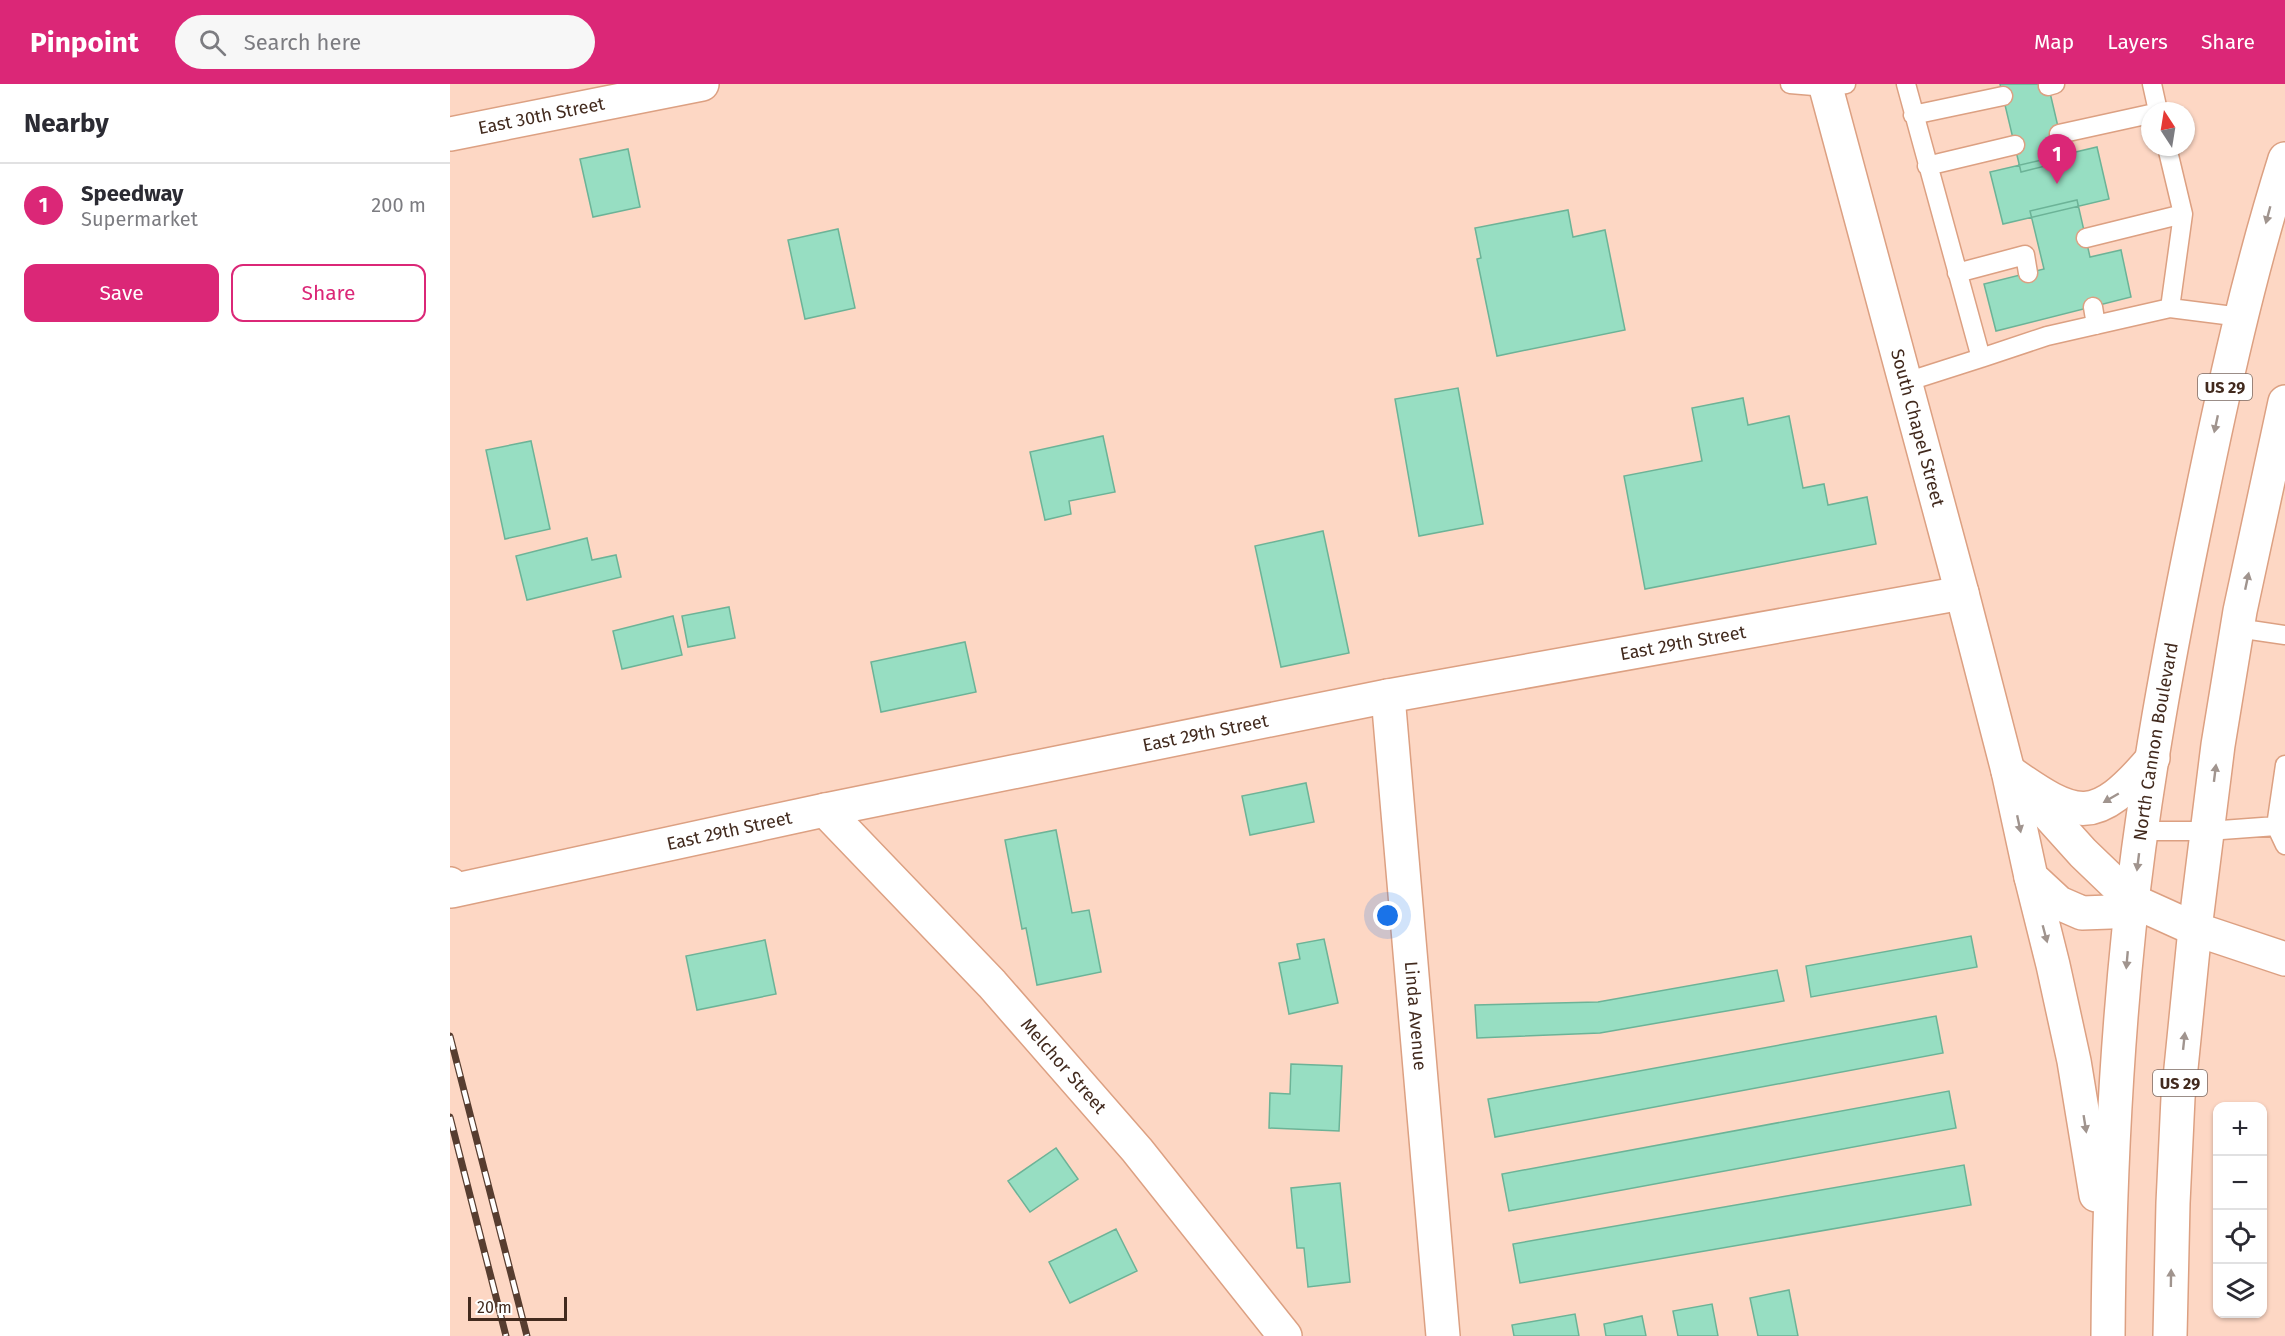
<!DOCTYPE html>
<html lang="en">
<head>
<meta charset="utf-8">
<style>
  :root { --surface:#fff; --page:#f7f7f7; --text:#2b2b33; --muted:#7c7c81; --line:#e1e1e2; --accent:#db2777 }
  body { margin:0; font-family:"Fira Sans",sans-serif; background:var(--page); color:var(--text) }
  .controls { position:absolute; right:18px; bottom:18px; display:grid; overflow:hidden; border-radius:12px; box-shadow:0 2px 4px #0004 }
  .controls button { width:54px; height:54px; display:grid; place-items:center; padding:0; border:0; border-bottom:2px solid var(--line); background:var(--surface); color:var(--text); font:30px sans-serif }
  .compass { position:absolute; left:1691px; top:18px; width:54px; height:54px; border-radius:50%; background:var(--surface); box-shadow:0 2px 4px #0004; rotate:348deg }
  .scale { position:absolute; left:18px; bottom:15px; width:99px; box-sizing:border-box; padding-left:6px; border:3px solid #422a1e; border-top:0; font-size:16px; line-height:21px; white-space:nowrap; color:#422a1e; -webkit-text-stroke:4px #fff; paint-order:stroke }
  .you { position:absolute; left:938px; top:832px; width:21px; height:21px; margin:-15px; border:4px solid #fff; border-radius:50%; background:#1a73e8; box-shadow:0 0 0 9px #1a73e833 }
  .badge { display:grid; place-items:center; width:39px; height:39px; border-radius:50%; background:var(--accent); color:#fff; font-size:20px; font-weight:700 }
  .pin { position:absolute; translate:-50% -50px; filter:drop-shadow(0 2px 3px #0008) }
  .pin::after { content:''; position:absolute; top:32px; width:21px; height:18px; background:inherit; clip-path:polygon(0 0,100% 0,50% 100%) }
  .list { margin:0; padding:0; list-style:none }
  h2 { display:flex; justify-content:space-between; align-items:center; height:78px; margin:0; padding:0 24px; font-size:26px }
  h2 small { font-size:20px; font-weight:400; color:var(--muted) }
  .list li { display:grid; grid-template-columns:39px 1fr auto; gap:18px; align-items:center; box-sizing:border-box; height:84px; padding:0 24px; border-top:2px solid var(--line) }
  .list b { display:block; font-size:22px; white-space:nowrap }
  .list p { margin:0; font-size:20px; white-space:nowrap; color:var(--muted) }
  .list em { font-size:20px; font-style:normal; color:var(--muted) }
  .actions { display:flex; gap:12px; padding:18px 24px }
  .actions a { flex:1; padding:14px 0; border:2px solid var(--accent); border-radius:12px; text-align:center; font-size:21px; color:var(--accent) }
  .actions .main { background:var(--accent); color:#fff }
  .icon { flex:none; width:33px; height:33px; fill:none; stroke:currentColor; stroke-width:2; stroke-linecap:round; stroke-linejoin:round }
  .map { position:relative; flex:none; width:1835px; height:1252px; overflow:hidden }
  header { display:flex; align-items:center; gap:36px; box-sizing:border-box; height:84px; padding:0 30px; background:var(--accent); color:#fff }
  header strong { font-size:28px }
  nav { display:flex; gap:33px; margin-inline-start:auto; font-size:21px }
  .search { width:420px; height:54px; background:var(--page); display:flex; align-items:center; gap:15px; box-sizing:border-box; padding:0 21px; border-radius:33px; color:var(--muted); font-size:22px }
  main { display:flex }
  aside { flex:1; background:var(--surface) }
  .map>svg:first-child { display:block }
  .building { fill:#97dec2; stroke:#6cb397; stroke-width:1.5 }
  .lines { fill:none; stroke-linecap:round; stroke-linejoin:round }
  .lane-casing { stroke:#dca082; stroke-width:21 }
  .street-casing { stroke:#dca082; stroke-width:36 }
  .secondary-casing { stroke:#dca082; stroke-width:36 }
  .primary-casing { stroke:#dca082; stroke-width:36 }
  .lane { stroke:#fff; stroke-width:18 }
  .street { stroke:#fff; stroke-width:33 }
  .secondary { stroke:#fff; stroke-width:33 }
  .primary { stroke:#fff; stroke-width:33 }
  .rail-casing { stroke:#573d30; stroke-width:7 }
  .rail { stroke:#fff; stroke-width:4.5; stroke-dasharray:14; stroke-linecap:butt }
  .oneway { fill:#a0948e }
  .labels { text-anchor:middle; stroke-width:6; stroke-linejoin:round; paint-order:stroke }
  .shield { fill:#fff; stroke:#7b6a62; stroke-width:1.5 }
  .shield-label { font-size:16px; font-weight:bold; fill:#422a1e }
  .street-label { font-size:18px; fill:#422a1e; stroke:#fff }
</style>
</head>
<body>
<header>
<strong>Pinpoint</strong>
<div class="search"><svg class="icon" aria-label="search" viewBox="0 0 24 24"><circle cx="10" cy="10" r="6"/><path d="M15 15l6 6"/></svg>Search here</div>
<nav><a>Map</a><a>Layers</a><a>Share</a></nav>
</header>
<main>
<aside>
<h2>Nearby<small></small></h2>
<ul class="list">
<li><span class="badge">1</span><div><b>Speedway</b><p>Supermarket</p></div><em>200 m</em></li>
</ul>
<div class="actions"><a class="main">Save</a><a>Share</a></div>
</aside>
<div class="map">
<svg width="1835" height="1252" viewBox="0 0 1835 1252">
  <rect width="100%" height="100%" fill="#fdd7c4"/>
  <path class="building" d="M1550,0H1598L1616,77L1571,88Z
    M1647,63L1659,115L1553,140L1540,88Z
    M178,65L190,123L143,133L130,75Z
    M1627,116L1640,173L1671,166L1681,213L1546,247L1534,200L1594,185L1580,127Z
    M1118,126L1123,153L1155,146L1175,246L1047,272L1027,175L1031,174L1025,144Z
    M388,145L405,224L355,235L338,156Z
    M1008,304L1033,440L969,452L945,315Z
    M1293,314L1298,341L1339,332L1353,404L1374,400L1378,421L1417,413L1426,460L1195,505L1174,392L1252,377L1242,324Z
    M653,352L665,408L619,417L621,430L595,436L580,368Z
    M81,357L100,445L55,455L36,366Z
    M873,447L899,569L831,583L805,462Z
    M137,454L142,476L166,471L171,493L77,516L66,472Z
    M279,523L285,554L238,563L232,532Z
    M223,532L232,571L172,585L163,547Z
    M515,558L526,608L431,628L421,578Z
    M856,699L864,738L800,751L792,712Z
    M606,746L622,829L639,826L651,888L587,901L576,844L572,845L555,756Z
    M1521,852L1527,883L1361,913L1356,882Z
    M874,855L888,919L839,930L829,879L850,875L847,860Z
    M315,856L326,910L247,926L236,872Z
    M1327,886L1334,917L1150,949L1027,954L1025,921L1148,918Z
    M1486,932L1493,969L1045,1053L1038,1015Z
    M841,980L892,982L889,1047L819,1044L820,1009L840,1010Z
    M1499,1007L1506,1044L1059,1127L1052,1090Z
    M606,1064L628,1095L580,1128L558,1097Z
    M1514,1081L1521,1121L1070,1199L1063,1160Z
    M890,1099L900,1198L858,1203L854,1164H847L841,1104Z
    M666,1145L687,1187L620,1219L599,1178Z
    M1339,1206L1348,1252H1308L1300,1214Z
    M1262,1220L1268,1252H1228L1223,1227Z
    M1125,1230L1129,1252H1064L1062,1241Z
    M1192,1232L1196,1252H1156L1154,1240Z"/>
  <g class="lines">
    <g class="lane-casing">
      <path id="lane" d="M1340,0L1376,3L1396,0
        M1702,0L1708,27
        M1598,2L1605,0
        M1463,31L1553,12
        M1609,50L1700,30
        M1477,82L1565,61
        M1636,154L1733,130
        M1507,189L1575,171L1578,189
        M1643,223L1646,241
        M1720,224L1791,233
        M1531,274L1597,252L1720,224L1733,130L1717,63
        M1456,298L1531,274L1456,0
        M1787,544L1835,551
        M1826,742L1835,761
        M1692,747H1758L1826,742L1835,681"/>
    </g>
    <g class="street-casing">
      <g id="street">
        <path id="s1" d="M0,50L252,0"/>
        <path id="s2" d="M938,612L993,1252"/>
        <path id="s3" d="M375,726L542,900L687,1066L835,1252"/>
        <path id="s4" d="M0,800L2,807L375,726L938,612L1512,509"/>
        <path d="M1745,845L1835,875"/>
      </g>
    </g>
    <g class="secondary-casing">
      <g id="secondary">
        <path id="s5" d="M1375,0L1512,509L1558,687L1581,793L1609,819L1632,829L1660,828L1683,817"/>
        <path d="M1570,699L1633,769L1683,817L1745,845"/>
      </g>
    </g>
    <g class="primary-casing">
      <g id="primary">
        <path d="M1558,687C1627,736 1645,742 1703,674"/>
        <path d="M1581,793L1603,881L1624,977L1646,1111"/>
        <path id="s6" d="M1658,1252C1659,1116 1665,980 1679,845C1694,703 1720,563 1749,424C1773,307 1799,189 1835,75"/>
        <path d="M1720,1252L1723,1119L1728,1014L1745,845L1768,661L1790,527L1835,318"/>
      </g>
    </g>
    <use href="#lane" class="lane"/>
    <use href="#street" class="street"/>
    <use href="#secondary" class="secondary"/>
    <use href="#primary" class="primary"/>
    <g class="rail-casing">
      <path id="rail" d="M0,952L77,1252
        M0,1033L56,1252"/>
    </g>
    <use href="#rail" class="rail"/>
  </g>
  <defs><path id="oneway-solid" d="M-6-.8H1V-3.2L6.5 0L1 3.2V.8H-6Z" transform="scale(1.5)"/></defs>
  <g class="oneway">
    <use href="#oneway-solid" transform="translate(1818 131) rotate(105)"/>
    <use href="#oneway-solid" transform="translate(1766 340) rotate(102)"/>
    <use href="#oneway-solid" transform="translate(1797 497) rotate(-78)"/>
    <use href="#oneway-solid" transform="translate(1765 689) rotate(-83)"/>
    <use href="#oneway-solid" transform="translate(1661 714) rotate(150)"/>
    <use href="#oneway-solid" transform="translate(1569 740) rotate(78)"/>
    <use href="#oneway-solid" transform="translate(1688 778) rotate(97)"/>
    <use href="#oneway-solid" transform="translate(1595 850) rotate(75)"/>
    <use href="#oneway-solid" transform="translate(1677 876) rotate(95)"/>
    <use href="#oneway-solid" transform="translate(1734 957) rotate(-84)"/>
    <use href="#oneway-solid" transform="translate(1635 1040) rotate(81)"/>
    <use href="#oneway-solid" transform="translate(1721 1194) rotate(-89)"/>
  </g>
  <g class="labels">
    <g class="shield">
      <rect x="1748" y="290" width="54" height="26" rx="4.5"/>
      <rect x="1703" y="986" width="54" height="26" rx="4.5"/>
    </g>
    <g class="shield-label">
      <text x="1775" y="309">US 29</text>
      <text x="1730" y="1005">US 29</text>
    </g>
    <g class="street-label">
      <text dy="6" stroke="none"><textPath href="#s1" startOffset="93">East 30th Street</textPath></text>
      <text dy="6" stroke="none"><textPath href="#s5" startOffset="356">South Chapel Street</textPath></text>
      <text dy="6" stroke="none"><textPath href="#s4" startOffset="1263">East 29th Street</textPath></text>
      <text dy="6" stroke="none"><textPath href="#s4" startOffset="777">East 29th Street</textPath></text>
      <text dy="6" stroke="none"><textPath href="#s6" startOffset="597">North Cannon Boulevard</textPath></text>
      <text dy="6" stroke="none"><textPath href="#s4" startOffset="291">East 29th Street</textPath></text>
      <text dy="6" stroke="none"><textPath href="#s2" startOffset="321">Linda Avenue</textPath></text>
      <text dy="6" stroke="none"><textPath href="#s3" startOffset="350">Melchor Street</textPath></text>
    </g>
  </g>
</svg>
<div class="controls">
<button>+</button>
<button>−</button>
<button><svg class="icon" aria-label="locate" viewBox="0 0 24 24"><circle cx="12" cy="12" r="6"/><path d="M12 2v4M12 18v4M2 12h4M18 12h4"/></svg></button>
<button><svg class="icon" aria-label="layers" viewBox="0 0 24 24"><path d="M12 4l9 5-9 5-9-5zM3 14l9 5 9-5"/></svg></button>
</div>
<svg class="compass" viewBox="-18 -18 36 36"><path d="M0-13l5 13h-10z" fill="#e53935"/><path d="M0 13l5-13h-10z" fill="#7c7c81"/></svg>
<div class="scale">20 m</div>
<div class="you"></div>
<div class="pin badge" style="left:1607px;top:100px">1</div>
</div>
</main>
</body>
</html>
